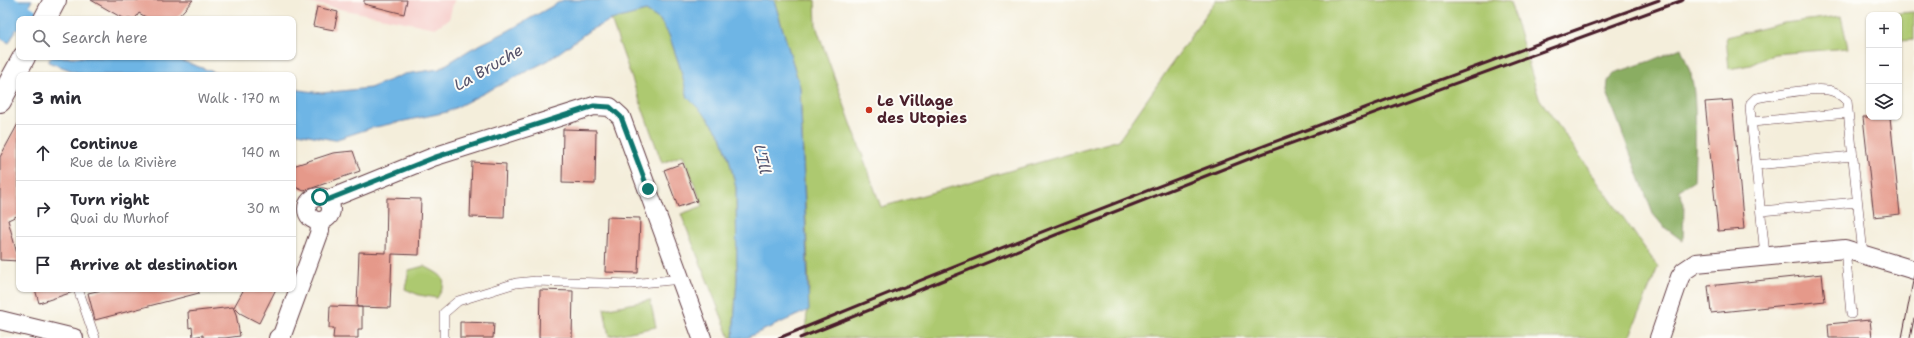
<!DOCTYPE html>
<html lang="en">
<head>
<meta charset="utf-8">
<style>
  :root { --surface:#fff; --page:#f2f2f3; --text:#2b2b33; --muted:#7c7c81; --line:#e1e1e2 }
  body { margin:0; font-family:"Shantell Sans",sans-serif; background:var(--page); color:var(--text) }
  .controls { position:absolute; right:12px; top:12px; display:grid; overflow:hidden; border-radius:8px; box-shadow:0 1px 3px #0004 }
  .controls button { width:36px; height:36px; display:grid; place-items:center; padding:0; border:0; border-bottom:1px solid var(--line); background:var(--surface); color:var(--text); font:20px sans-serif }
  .stop { position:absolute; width:12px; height:12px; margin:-9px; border:3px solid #0f766e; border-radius:50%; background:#fff }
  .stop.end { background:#0f766e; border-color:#fff; box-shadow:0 1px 4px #0008 }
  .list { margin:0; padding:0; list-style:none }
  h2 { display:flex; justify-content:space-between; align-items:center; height:52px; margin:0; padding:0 16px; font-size:17px }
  h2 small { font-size:13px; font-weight:400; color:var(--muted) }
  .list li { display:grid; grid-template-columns:26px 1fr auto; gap:12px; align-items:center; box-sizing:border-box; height:56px; padding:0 16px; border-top:1px solid var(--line) }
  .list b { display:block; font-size:15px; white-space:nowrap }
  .list p { margin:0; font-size:13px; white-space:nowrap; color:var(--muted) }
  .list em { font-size:13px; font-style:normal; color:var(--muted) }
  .icon { flex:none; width:22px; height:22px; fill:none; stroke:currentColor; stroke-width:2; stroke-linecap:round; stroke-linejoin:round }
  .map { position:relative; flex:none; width:1914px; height:338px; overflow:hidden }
  .search { position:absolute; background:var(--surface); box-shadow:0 1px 3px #0004; left:16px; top:16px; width:280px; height:44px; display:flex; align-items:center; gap:10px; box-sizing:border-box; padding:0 14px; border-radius:8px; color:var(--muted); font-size:15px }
  .panel { position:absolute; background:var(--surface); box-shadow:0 1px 3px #0004; left:16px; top:72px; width:280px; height:220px; border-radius:8px }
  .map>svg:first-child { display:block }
  .built { fill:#f7d0cd }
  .green { fill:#adc96f; stroke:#7c744d }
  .forest { fill:#8aad62; stroke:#6a6646 }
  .water { fill:#6eb5e5; stroke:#5c6a88 }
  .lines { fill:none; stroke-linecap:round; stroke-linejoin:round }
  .river { stroke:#6eb5e5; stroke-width:27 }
  .building { fill:#e5998a }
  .lane-casing { stroke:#643e45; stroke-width:10 }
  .street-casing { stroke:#643e45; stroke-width:20 }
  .secondary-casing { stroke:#643e45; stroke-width:24 }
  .lane { stroke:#fff; stroke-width:9 }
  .street { stroke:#fff; stroke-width:18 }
  .secondary { stroke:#fff; stroke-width:22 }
  .tram { stroke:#4a1f2b; stroke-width:1 }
  .rail { stroke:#4a1f2b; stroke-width:3 }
  .route { stroke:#0f766e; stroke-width:5 }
  .poi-dot { fill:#c8321e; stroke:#fdfcf7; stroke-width:1.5 }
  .labels { text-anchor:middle; stroke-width:4; stroke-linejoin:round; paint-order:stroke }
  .poi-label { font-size:15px; font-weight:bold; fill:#4a1f2b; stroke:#fdfcf7; text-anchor:start }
  .water-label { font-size:16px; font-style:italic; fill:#57546c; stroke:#fdfcf7 }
</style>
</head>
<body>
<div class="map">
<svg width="1914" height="338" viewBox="0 0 1914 338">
  <rect width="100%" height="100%" fill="#fdfcf7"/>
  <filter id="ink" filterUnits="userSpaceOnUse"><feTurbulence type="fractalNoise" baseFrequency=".025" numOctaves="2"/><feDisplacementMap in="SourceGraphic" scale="8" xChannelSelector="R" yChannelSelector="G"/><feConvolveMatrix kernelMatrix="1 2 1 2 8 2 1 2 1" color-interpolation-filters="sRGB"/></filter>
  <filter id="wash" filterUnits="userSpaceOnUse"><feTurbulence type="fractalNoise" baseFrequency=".012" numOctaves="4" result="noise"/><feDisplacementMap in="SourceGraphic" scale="16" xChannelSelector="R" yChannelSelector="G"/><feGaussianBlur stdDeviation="0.9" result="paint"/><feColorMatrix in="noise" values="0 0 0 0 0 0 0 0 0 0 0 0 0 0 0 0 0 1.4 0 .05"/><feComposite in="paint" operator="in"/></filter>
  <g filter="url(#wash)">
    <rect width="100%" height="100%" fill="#f4eedb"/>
    <path class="built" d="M295,0H454L449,19L435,28Z"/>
    <path class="green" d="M774,0H815L816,26L881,207L1119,140L1216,0H1496L1510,2L1539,98L1658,267L1629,338H805L809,288L800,87Z
      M646,11L660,20L669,35L680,67L688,98L707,117L721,136L729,159L736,188L737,279L733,338H730L681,214L703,206L683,155L662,163L611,20Z
      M1914,12V40L1899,41V15H1869V18V15Z
      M1841,16L1848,48L1774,54L1750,65L1729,69L1726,37L1784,23Z
      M424,266C443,276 450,278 437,298L419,295L405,289L409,270Z
      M650,300L656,327L609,336L604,309Z"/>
    <path class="forest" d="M1681,48C1684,57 1688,65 1691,74C1698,104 1695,150 1694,181L1679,190L1684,204L1683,241L1664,227L1653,214L1607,92L1608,81L1614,73L1650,61Z"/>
    <path class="water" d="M0,0H32L22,19H19V24L9,43L0,38Z
      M563,0H774L800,87L809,310L746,338H733L737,279L736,188L729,159L721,136L707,117L688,98L680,67L669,35L660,20L646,11L611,20L590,30L549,60L447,112L371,128L334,140L293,132V89L321,93L370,88L405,74L439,69L471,49L506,32Z
      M51,57H171L222,75H84L48,62Z"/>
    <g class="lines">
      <path class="river" d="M0,5L26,19"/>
    </g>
    <g id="blocks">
      <path class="building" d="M91,0H193L176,19H149L139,13L135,19H124Z
        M364,0H407L404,14L364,4Z
        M317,7L338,12L334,30L313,26Z
        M1732,100L1744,229L1718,231L1705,102Z
        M1863,117H1890L1900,214L1874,217Z
        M19,122V215L8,220L19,261L0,260V157Z
        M563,129L596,130L595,184L562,183Z
        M353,151L360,171L304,191L293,186V166L333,153Z
        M472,162L506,164L504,218L470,217Z
        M683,163L697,201L678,207L664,170Z
        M387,198L421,199L419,255L392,254L390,308L357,307L359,252L386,253Z
        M607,217L640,218L638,273L605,272Z
        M1822,274L1825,301L1711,313L1708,286Z
        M35,289H72L73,292L39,303Z
        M106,289H198L199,293L95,320L88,293Z
        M244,289H276L259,323L240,313L234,307Z
        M540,290L573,291L572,338H539Z
        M330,306L362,307V329H358V338H333L334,328H329Z
        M233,307L236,314L240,336L225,338H203V335L193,337L192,327L189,328L188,312Z
        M1870,320L1872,338H1829L1828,324Z
        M460,322L494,323L493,338H460Z"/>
    </g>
  </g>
  <g filter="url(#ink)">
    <use href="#blocks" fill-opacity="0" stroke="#643e45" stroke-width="1"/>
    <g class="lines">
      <g class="lane-casing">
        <path id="lane" d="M1752,122L1848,113
          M1756,165L1853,156
          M1761,211L1857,202
          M1845,249L1851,314
          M1765,255L1750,108L1751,103L1756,98C1773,95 1817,86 1832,91C1838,93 1842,96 1847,101L1863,254
          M78,289L95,338
          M444,338V313L458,301L516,283L536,281L631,284L681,279"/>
      </g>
      <g class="street-casing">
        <path id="street" d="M307 209a12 12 0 1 1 24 0a12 12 0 1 1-24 0Z
          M327,200L433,157L594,106L610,107L621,117L702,338
          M0,320L74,338
          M278,338L282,335L320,231L319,221
          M1659,338L1680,277L1684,271L1696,263L1845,249L1914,270"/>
      </g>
      <g class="secondary-casing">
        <path id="secondary" d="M45,19L55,0
          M0,101L24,57"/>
      </g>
      <use href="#lane" class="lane"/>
      <use href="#street" class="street"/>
      <use href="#secondary" class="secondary"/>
      <path class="tram" d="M1902,338L1914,276
        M1910,338L1914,319"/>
      <path class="rail" d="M779,338C1070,218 1363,106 1659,0
        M800,338L1058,234L1259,155L1683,0"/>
    </g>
  </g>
  <g class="lines" filter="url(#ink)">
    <path class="route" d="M320,197L327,200L433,158L594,106L610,107L621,117L648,189"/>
  </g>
  <circle class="poi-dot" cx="869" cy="110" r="4"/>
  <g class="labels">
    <g class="poi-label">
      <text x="877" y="106">Le Village<tspan x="877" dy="17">des Utopies</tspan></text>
    </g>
    <g class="water-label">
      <text transform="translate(488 67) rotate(-30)" y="6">La Bruche</text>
      <text transform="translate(763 159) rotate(77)" y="6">L'Ill</text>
    </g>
  </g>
</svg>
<div class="controls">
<button>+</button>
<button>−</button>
<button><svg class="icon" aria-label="layers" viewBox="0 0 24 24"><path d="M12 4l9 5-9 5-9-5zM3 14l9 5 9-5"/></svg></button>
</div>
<div class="stop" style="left:320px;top:197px"></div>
<div class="stop end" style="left:648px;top:189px"></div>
<div class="search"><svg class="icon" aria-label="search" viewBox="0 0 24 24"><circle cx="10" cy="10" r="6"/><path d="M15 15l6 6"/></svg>Search here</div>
<section class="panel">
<h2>3 min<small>Walk · 170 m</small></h2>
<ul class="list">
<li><svg class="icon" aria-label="ahead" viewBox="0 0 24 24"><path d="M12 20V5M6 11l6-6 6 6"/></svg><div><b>Continue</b><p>Rue de la Rivière</p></div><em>140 m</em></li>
<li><svg class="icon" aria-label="right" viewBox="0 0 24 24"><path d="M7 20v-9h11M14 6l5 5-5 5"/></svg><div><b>Turn right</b><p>Quai du Murhof</p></div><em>30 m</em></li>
<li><svg class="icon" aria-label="arrive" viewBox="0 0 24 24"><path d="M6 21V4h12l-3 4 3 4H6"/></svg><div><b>Arrive at destination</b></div></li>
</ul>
</section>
</div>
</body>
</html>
